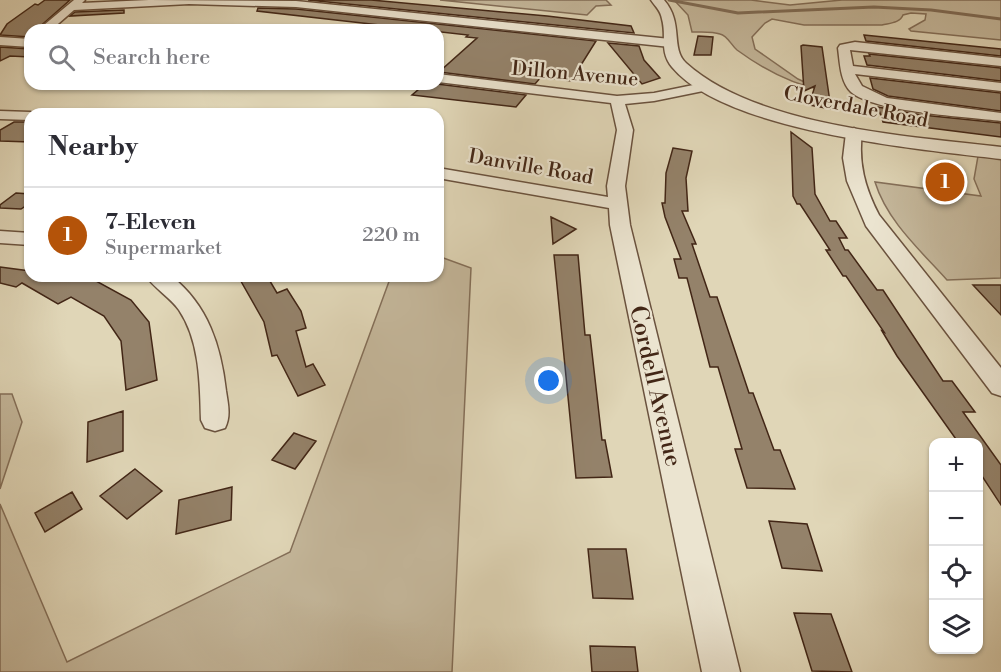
<!DOCTYPE html>
<html lang="en">
<head>
<meta charset="utf-8">
<style>
  :root { --surface:#fff; --page:#f2f2f3; --text:#2b2b33; --muted:#7c7c81; --line:#e1e1e2; --accent:#b45309 }
  body { margin:0; font-family:"Libre Bodoni",serif; background:var(--page); color:var(--text) }
  .controls { position:absolute; right:18px; bottom:18px; display:grid; overflow:hidden; border-radius:12px; box-shadow:0 2px 4px #0004 }
  .controls button { width:54px; height:54px; display:grid; place-items:center; padding:0; border:0; border-bottom:2px solid var(--line); background:var(--surface); color:var(--text); font:30px sans-serif }
  .you { position:absolute; left:549px; top:381px; width:21px; height:21px; margin:-15px; border:4px solid #fff; border-radius:50%; background:#1a73e8; box-shadow:0 0 0 9px #1a73e833 }
  .badge { display:grid; place-items:center; width:39px; height:39px; border-radius:50%; background:var(--accent); color:#fff; font-size:20px; font-weight:700 }
  .pin { position:absolute; translate:-50% -50%; border:3px solid #fff; box-shadow:0 2px 6px #0006 }
  .list { margin:0; padding:0; list-style:none }
  h2 { display:flex; justify-content:space-between; align-items:center; height:78px; margin:0; padding:0 24px; font-size:26px }
  h2 small { font-size:20px; font-weight:400; color:var(--muted) }
  .list li { display:grid; grid-template-columns:39px 1fr auto; gap:18px; align-items:center; box-sizing:border-box; height:96px; padding:0 24px; border-top:2px solid var(--line) }
  .list b { display:block; font-size:22px; white-space:nowrap }
  .list p { margin:0; font-size:20px; white-space:nowrap; color:var(--muted) }
  .list em { font-size:20px; font-style:normal; color:var(--muted) }
  .icon { flex:none; width:33px; height:33px; fill:none; stroke:currentColor; stroke-width:2; stroke-linecap:round; stroke-linejoin:round }
  .map { position:relative; flex:none; width:1001px; height:672px; overflow:hidden }
  .search { position:absolute; background:var(--surface); box-shadow:0 2px 4px #0004; left:24px; top:24px; width:420px; height:66px; display:flex; align-items:center; gap:15px; box-sizing:border-box; padding:0 21px; border-radius:18px; color:var(--muted); font-size:22px }
  .panel { position:absolute; background:var(--surface); box-shadow:0 2px 4px #0004; left:24px; top:108px; width:420px; height:174px; border-radius:18px }
  .map>svg:first-child { display:block }
  .green { fill:#c5b89c; stroke:#846f59; stroke-width:1.5 }
  .lines { fill:none; stroke-linecap:round; stroke-linejoin:round }
  .stream { stroke:#806c56; stroke-width:3 }
  .building { fill:#94826a; stroke:#422616; stroke-width:1.5 }
  .minor-casing { stroke:#6a523e; stroke-width:3 }
  .tertiary-casing { stroke:#6a523e; stroke-width:3 }
  .minor { fill:#ebe4d0; fill-rule:evenodd }
  .tertiary { fill:#ebe4d0; fill-rule:evenodd }
  .labels { text-anchor:middle; stroke-width:4.5; stroke-linejoin:round; paint-order:stroke }
  .far-street-label { font-size:20px; fill:#422616; stroke:#ebe4d0 }
  .street-label { font-size:24px; fill:#422616; stroke:#ebe4d0 }
</style>
</head>
<body>
<div class="map">
<svg width="1001" height="672" viewBox="0 0 1001 672">
  <rect width="100%" height="100%" fill="#e0d6b7"/>
  <filter id="stains"><feTurbulence type="fractalNoise" baseFrequency=".00333" numOctaves="4"/><feColorMatrix values="0 0 0 0 .2 0 0 0 0 .09 0 0 0 0 .02 0 0 0 .5 -.17"/></filter>
  <radialGradient id="worn" r=".72"><stop offset=".6" stop-color="#630" stop-opacity="0"/><stop offset="1" stop-color="#630" stop-opacity=".3"/></radialGradient>
  <path class="green" d="M440,0H606L611,5L596,6L587,15Z
    M674,0H751L790,5L842,0H1001V40L911,31L909,29L925,20L926,14L911,13L903,15C900,23 890,23 882,25H804L772,19L765,23L752,37L755,49L798,79L822,90C790,84 763,69 737,50C731,45 728,36 720,34C712,31 701,32 692,32L688,15Z
    M978,156L1001,159V278L947,280C920,250 887,221 875,182L981,196L974,179Z
    M438,256L471,268L452,672H0V504L67,662L290,552L391,276H438Z
    M0,394H12L22,422L0,489Z"/>
  <g class="lines">
    <path class="stream" d="M669,0L738,13L874,7L931,10L1001,19"/>
  </g>
  <path class="building" d="M45,0H70L36,30H30V37L0,35L7,24L35,4L38,5Z
    M308,0H371L547,16L631,26L634,33Z
    M258,8L296,9L596,41L571,81L541,77L535,84L439,72L477,38L466,37L468,35L257,11Z
    M124,10V13L70,16L75,12Z
    M864,35L1001,49V56L866,41Z
    M698,36L713,37L711,55H694Z
    M608,43L639,46L644,60L660,78L642,84Z
    M803,45L822,47L831,109L809,105L815,86L804,91L801,46Z
    M0,47L30,49V57L10,56L0,61Z
    M869,54L1001,68V81L867,65L864,56H870Z
    M870,78L1001,93V111L888,96L873,89Z
    M425,84H437L526,95L516,107L412,95Z
    M878,107L922,115L1001,123V137L883,122Z
    M14,122H30V142L0,141V130Z
    M791,132L812,148L815,194L830,221H836L847,238H839L845,250H848L877,290H883L943,381H952L975,412H963L1001,465V505L978,470V442H958L897,356L882,331L884,332L846,276H843L826,250H830L800,204H797L793,196Z
    M673,148L692,151L686,178L688,211H682L696,244H692L710,297H717L749,393H753L774,450H780L795,489L747,488L735,449H742L718,367H710L687,278H679L674,259H681L665,217L662,203H665L666,173Z
    M16,193L30,194V203L21,209L0,208V205Z
    M551,217L576,229L553,244Z
    M554,255H578L585,335H590L602,440H605L612,477L576,478Z
    M0,267L30,271V276H87L131,300L149,322L157,380L126,390L121,341L104,316L71,297L58,304L22,283L16,287L0,283Z
    M238,276H267L277,293L287,289L301,311L306,328L296,331L306,367L313,364L325,385L298,396L277,355L272,356L264,322Z
    M973,285H1001V315Z
    M123,411V451L87,462L88,422Z
    M294,433L316,441L295,469L272,460Z
    M135,469L162,491L127,519L100,496Z
    M232,487L231,520L176,534L179,500Z
    M72,492L82,509L45,532L35,513Z
    M769,521L807,524L822,571L782,568Z
    M588,549H626L633,599L593,598Z
    M794,613L831,614L852,672L812,671Z
    M590,646L635,647L638,672H592Z"/>
  <g class="lines">
    <g class="minor-casing">
      <path id="minor" d="M74,0H85L82,3L149,0L296,1L670,39L676,43L670,47L296,7L189,4L74,10L51,30H38Z
        M0,37L30,39V47L0,45Z
        M855,42L1001,58V66L850,50L853,66L1001,83V91L855,74L862,86L887,98L1001,113V121C969,117 873,112 851,92C840,81 840,62 838,48L840,45Z
        M438,74L617,96L654,93L708,82L715,86L713,89L654,101L625,104L633,130L625,186L630,225L740,672H702L610,225L609,208L438,178V168L608,197L607,186L617,130L611,103L438,82Z
        M0,111L30,112L36,114H30V120L0,119Z
        M854,128L862,133C858,163 865,188 879,215L1001,368V396L992,393L866,226L847,181L843,158L846,133Z
        M0,231L30,233V245L0,243Z
        M146,276H171C208,305 221,346 226,391C228,404 231,416 225,428L215,431L205,428L201,420C200,384 200,341 179,310C170,297 155,289 146,276Z"/>
    </g>
    <g class="tertiary-casing">
      <path id="tertiary" d="M651,0H664C684,23 670,48 686,63C757,127 908,136 1001,147V159C919,149 726,132 672,67C659,51 667,37 662,19C661,11 655,6 651,0Z"/>
    </g>
    <use href="#minor" class="minor"/>
    <use href="#tertiary" class="tertiary"/>
  </g>
  <g class="labels">
    <g class="far-street-label">
      <text transform="translate(575 73) rotate(5)" y="7">Dillon Avenue</text>
      <text transform="translate(856 106) rotate(11)" y="7">Cloverdale Road</text>
      <text transform="translate(531 166) rotate(10)" y="7">Danville Road</text>
    </g>
    <g class="street-label">
      <text transform="translate(656 386) rotate(77)" y="8">Cordell Avenue</text>
    </g>
  </g>
  <rect width="100%" height="100%" filter="url(#stains)"/>
  <rect width="100%" height="100%" fill="url(#worn)"/>
</svg>
<div class="controls">
<button>+</button>
<button>−</button>
<button><svg class="icon" aria-label="locate" viewBox="0 0 24 24"><circle cx="12" cy="12" r="6"/><path d="M12 2v4M12 18v4M2 12h4M18 12h4"/></svg></button>
<button><svg class="icon" aria-label="layers" viewBox="0 0 24 24"><path d="M12 4l9 5-9 5-9-5zM3 14l9 5 9-5"/></svg></button>
</div>
<div class="you"></div>
<div class="pin badge" style="left:945px;top:182px">1</div>
<div class="search"><svg class="icon" aria-label="search" viewBox="0 0 24 24"><circle cx="10" cy="10" r="6"/><path d="M15 15l6 6"/></svg>Search here</div>
<section class="panel">
<h2>Nearby<small></small></h2>
<ul class="list">
<li><span class="badge">1</span><div><b>7-Eleven</b><p>Supermarket</p></div><em>220 m</em></li>
</ul>
</section>
</div>
</body>
</html>
